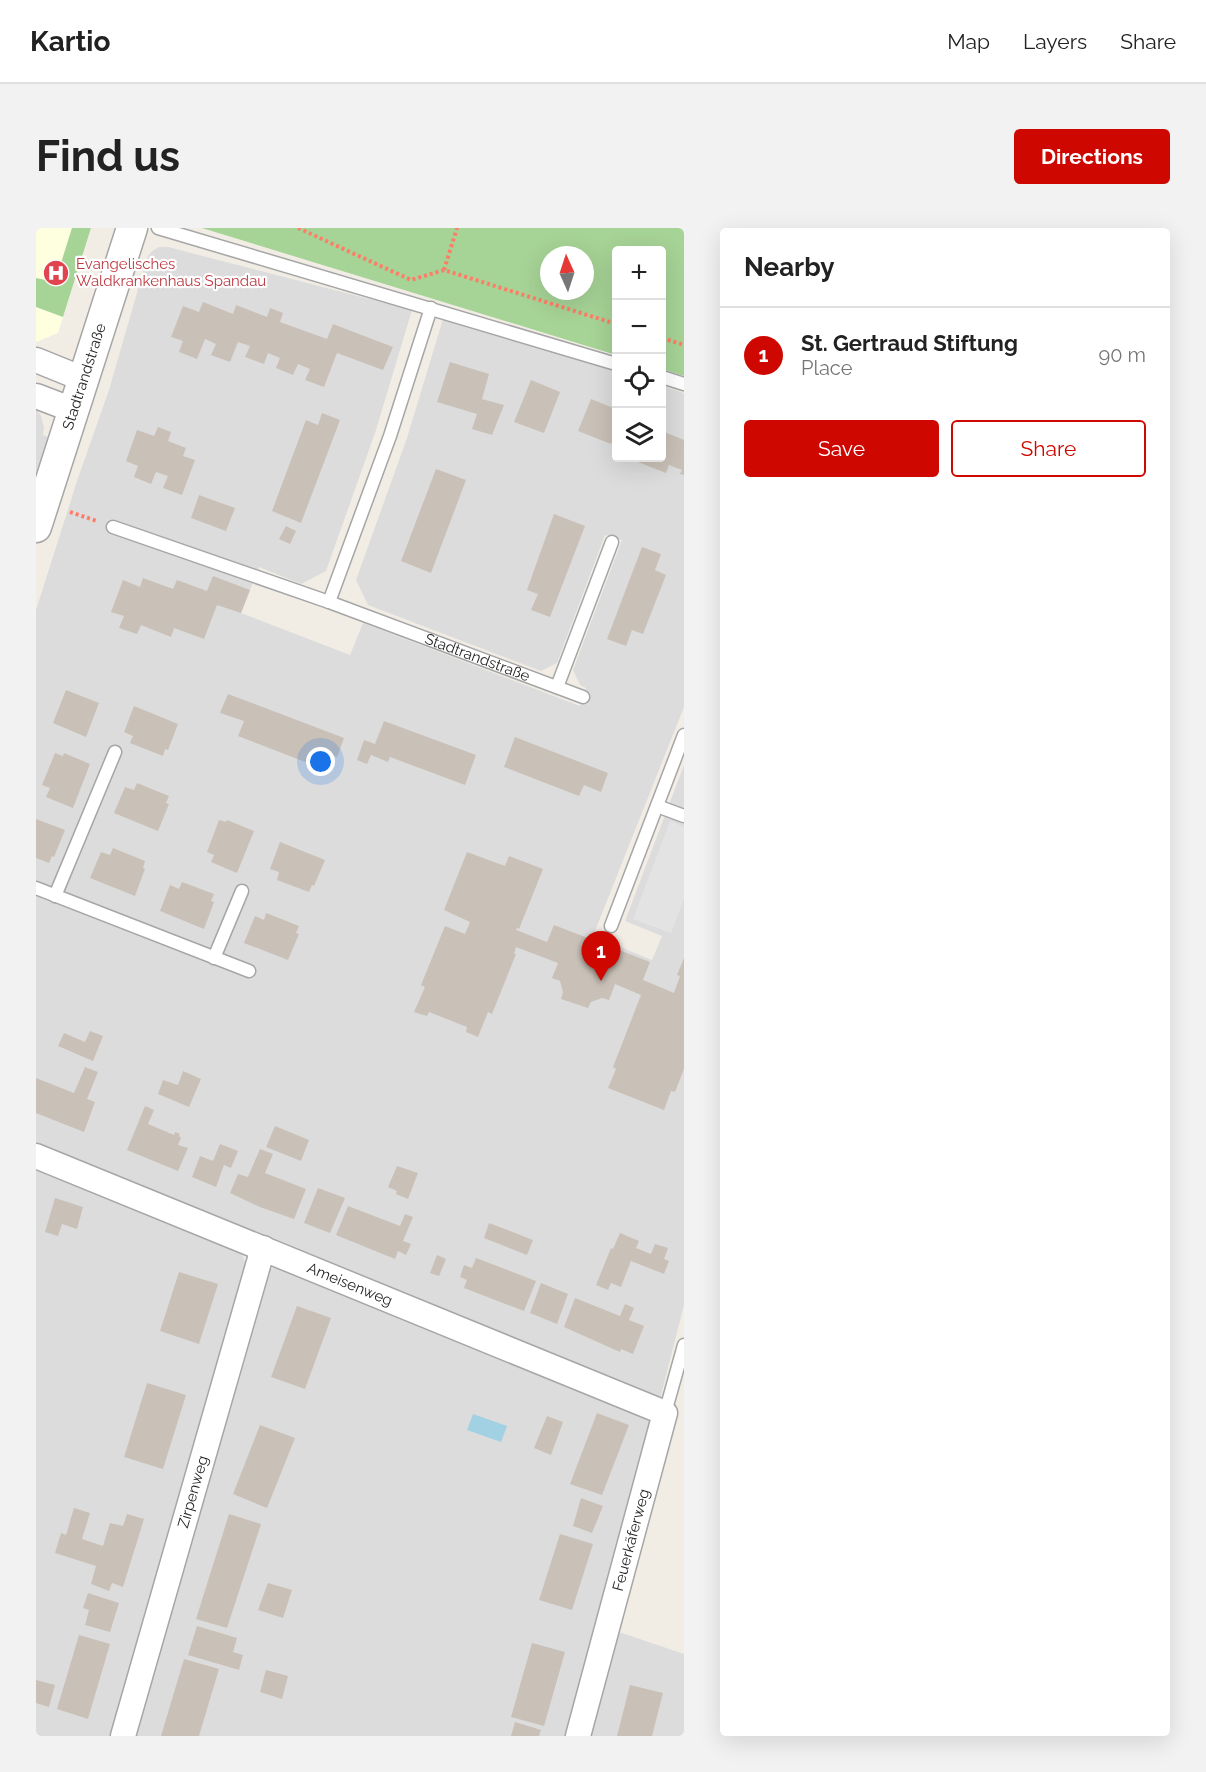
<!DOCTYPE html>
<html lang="en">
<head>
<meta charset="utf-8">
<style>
  :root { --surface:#fff; --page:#f2f2f2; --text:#222; --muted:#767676; --line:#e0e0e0; --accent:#ce0800 }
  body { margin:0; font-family:Raleway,sans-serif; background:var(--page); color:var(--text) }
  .controls { position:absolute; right:18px; top:18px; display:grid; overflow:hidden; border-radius:6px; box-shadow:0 6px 24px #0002 }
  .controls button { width:54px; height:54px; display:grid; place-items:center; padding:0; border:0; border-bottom:2px solid var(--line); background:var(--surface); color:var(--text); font:30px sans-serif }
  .compass { position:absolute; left:504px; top:18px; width:54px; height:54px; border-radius:50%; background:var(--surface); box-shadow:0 6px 24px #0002; rotate:357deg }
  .you { position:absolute; left:285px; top:534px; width:21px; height:21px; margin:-15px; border:4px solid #fff; border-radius:50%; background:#1a73e8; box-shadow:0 0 0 9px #1a73e833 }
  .badge { display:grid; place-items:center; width:39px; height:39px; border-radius:50%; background:var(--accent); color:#fff; font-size:20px; font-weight:700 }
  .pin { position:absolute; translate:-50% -50px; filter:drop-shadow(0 2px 3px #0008) }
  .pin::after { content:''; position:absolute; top:32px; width:21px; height:18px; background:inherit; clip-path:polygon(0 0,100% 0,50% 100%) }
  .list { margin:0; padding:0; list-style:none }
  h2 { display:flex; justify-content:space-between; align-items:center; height:78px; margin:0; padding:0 24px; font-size:26px }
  h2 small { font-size:20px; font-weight:400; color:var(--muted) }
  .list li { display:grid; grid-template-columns:39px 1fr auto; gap:18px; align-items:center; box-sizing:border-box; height:96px; padding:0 24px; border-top:2px solid var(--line) }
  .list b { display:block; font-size:22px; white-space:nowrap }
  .list p { margin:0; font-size:20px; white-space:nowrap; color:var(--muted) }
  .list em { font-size:20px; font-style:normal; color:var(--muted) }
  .actions { display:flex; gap:12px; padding:18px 24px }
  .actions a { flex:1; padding:14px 0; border:2px solid var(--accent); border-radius:6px; text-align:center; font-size:21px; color:var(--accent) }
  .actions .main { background:var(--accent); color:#fff }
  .icon { flex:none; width:33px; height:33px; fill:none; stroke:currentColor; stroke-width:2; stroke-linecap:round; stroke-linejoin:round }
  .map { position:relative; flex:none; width:648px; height:1508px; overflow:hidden; border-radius:6px }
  header { display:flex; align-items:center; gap:36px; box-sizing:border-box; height:84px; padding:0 30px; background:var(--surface); border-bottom:2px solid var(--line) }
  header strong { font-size:28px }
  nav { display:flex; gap:33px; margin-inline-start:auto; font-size:21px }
  .intro { display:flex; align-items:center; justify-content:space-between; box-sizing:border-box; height:144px; padding:0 36px }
  h1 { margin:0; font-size:42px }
  .button { padding:15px 27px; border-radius:6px; background:var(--accent); color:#fff; font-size:21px; font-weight:700 }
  main { display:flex; gap:36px; padding:0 36px }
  aside { flex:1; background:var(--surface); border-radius:6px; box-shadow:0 6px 24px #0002 }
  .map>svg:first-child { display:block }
  .residential { fill:#dddcdc }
  .education { fill:#feffdf }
  .forest { fill:#a6d396; fill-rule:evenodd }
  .parking { fill:#e3e3e3 }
  .water { fill:#a1d1e2 }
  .building { fill:#c9c0b7 }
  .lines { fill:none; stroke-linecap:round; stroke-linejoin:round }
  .service-casing { stroke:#a6a6a6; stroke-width:15 }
  .minor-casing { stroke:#a6a6a6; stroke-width:27 }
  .tertiary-casing { stroke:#a6a6a6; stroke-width:33 }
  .path { stroke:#ff7d67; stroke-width:4; stroke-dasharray:3 3; stroke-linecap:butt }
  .service { stroke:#fff; stroke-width:12 }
  .minor { stroke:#fff; stroke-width:24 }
  .tertiary { stroke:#fff; stroke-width:30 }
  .labels { text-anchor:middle; stroke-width:4.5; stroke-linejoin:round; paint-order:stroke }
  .health-label { font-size:15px; fill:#be3a42; stroke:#fff; text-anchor:start }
  .street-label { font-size:15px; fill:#1f1f1f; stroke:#fff }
</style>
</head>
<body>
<header>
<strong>Kartio</strong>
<nav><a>Map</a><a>Layers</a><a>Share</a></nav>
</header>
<div class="intro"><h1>Find us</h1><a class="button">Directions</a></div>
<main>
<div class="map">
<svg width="648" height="1508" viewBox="0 0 648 1508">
  <rect width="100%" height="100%" fill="#f1ede5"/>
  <path class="residential" d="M123,19H132L376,82L339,205L290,343L265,356L223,339L205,385L314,427L327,395L544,478L550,460L544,457L537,442L586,312L569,307L521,435L505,443L332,377L320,352L371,210L407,91L580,143V230H626V158L648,165V479L557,708L616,732L626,708L589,693L648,537V1077L624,1171L0,919V382L42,250L73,162L111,30L116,23Z
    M0,180L5,188L8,199L7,207L12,209L0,252Z
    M0,935L199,1018L206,1026L209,1034V1044L83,1508H0Z
    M241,1038L608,1186L614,1195L532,1508H97L233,1042Z
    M580,1403L648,1426V1508H552Z"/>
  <path class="education" d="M0,0H55L22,105L0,114Z"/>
  <path class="forest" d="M36,0H55L27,89L0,79V50L19,54Z
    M166,0H648V148L626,141V22H580V127ZM513,27H549V63H513Z"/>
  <path class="parking" d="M634,593L648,599V671L635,705L597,691Z"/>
  <path class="water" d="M437,1186L471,1198L465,1214L431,1202Z"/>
  <path class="building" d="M167,74L197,86L200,77L231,89L234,80L247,85L244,94L291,111L297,96L357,119L347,142L301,125L288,159L269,152L274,141L262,136L257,147L240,140L244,130L232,125L228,136L209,129L214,118L202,114L194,134L175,127L180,116L169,111L161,131L143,124L147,113L135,109L147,78L163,84Z
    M414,134L453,146L446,171L468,177L456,207L436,201L441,186L401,174Z
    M495,152L524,164L508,205L478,194Z
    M555,171L580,181V203L575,216L542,203Z
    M286,185L304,192L265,295L236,283L270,192L282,197Z
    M122,199L135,204L132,213L150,220L147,228L159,232L146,267L127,260L132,248L120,244L115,256L98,249L102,238L90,233L101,202L118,208Z
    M626,203L648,212V247L644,246L646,242L633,237L630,245L594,231L595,230H626Z
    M400,241L430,252L395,345L365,333Z
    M163,267L199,280L190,303L155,290Z
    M518,286L549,298L514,389L495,382L502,366L491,362Z
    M250,298L260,303L254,316L243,311Z
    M606,319L625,326L619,342L630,347L607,406L596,402L590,418L571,411Z
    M177,348L214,362L205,385L181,377L168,411L138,400L135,409L105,397L101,406L83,400L88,388L75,384L87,352L104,359L107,350L137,361L141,352L171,363Z
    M30,462L63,475L50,509L17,495Z
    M192,466L308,510L301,529L278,520L272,535L202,508L208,493L184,485Z
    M98,478L142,496L132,522L129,521L127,528L94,515L97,508L88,504Z
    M348,493L440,527L429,557L354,529L352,534L335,527L331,536L321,532L328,512L339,516Z
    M479,509L572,545L565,564L548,557L543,568L468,539Z
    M19,525L27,528L28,525L54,536L37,580L10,569L14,560L6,557Z
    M101,555L133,568L130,575L133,576L122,603L78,585L89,559L98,562Z
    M0,591L29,602L18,629L16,628L13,635L0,630Z
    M183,592L190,594L191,592L218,603L201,645L175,634L178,627L171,624Z
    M244,614L289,632L278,658L276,657L273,664L241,652L243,644L234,641Z
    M77,620L109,633L107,640L109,641L99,668L54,650L65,624L74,627Z
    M431,624L469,638L473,628L507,641L483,701L481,700L480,702L511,714L518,697L614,734L607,752L638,765L644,748L641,747L648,730V841L639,864L635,863L628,882L572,860L580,841L577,839L605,767L579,756L573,772L566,770L555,774L552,780L525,771L527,764L524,753L516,750L522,735L480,719L478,726H480L456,786L452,784L442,809L430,804L431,799L393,784L391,788L378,784L389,759L385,757L409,698L429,706L434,694L408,682Z
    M146,654L178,666L175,673L178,674L168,701L124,683L134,657L143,661Z
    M230,685L263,698L260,705L263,706L252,732L208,715L219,688L228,692Z
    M54,803L67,808L57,833L22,818L28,805L49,814Z
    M49,839L62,844L51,871L59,874L48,904L0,885V850L38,865Z
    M147,843L165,851L153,879L122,866L127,852L142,857Z
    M109,878L118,882L112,896L138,907L139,904L144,906L143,908L145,910L142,917L152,920L142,943L91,922Z
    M239,898L273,912L265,933L230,919Z
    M184,916L202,923L195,940L188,937L180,959L156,949L164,928L177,933Z
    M224,921L237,926L229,945L270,961L258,991L224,979L194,965L202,946L212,949Z
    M361,938L382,945L372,971L360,966L361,963L352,959Z
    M282,960L309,970L294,1005L268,995Z
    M19,970L47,979L41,1001L26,996L22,1008L9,1004Z
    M312,978L364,998L369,986L377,989L367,1013L375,1016L370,1027L362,1023L359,1031L300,1007Z
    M453,995L497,1012L491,1027L448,1010Z
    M584,1005L603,1013L600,1020L615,1026L619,1016L632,1020L628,1031L633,1033L628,1046L595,1033L585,1059L575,1055L572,1062L560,1057L575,1020L577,1021Z
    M401,1027L410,1031L403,1048L394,1045Z
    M440,1030L500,1053L488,1083L428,1060L431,1052L424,1049L428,1037L436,1040Z
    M143,1044L182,1056L163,1116L124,1103Z
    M505,1055L532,1066L521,1096L494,1085Z
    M539,1070L584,1088L589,1076L598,1080L593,1092L608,1098L597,1126L585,1121L584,1124L528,1099Z
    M261,1078L295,1090L269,1161L235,1149Z
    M111,1155L150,1167L127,1241L88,1229Z
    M561,1185L593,1197L566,1267L534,1256Z
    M511,1188L527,1194L515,1227L498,1220Z
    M224,1197L259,1210L231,1280L197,1266Z
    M545,1270L567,1278L556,1305L537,1298Z
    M38,1280L54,1285L46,1311L67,1318L74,1295L87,1298L91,1286L108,1291L87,1359L76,1355L73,1363L55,1356L60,1338L19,1325L25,1305L30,1307Z
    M193,1286L225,1296L191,1400L160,1391Z
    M524,1306L557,1316L536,1382L503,1372Z
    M232,1355L256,1362L247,1390L222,1382Z
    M52,1365L83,1375L74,1404L49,1397L53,1382L47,1380Z
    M161,1398L201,1410L197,1424L207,1427L203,1442L152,1427Z
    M43,1407L74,1416L52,1491L21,1481Z
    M496,1415L529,1424L508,1498L475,1489Z
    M148,1431L183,1441L163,1508H125Z
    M230,1442L252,1448L246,1471L224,1464Z
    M0,1452L19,1457L13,1479L0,1475Z
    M594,1457L627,1465L616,1508H581Z
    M479,1494L505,1502L503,1508H475Z"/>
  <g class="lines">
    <g class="service-casing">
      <g id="service">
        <path d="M122,0L580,136"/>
        <path d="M626,149L648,156"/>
        <path id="s1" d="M77,299L293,374L547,469"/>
        <path d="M293,374L354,208L395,80"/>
        <path d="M521,459L576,314"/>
        <path d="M621,578L648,588"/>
        <path d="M0,660L213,743"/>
        <path d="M19,668L79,524"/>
        <path d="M575,698L648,507"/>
        <path d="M178,730L206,663"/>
        <path d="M629,1185L648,1117"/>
      </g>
    </g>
    <g class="minor-casing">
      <g id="minor">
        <path d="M0,132L47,151"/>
        <path d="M0,168L37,182"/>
        <path id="s2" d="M0,928L629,1185L542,1508"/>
        <path id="s3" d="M87,1508L227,1020"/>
      </g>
    </g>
    <g class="tertiary-casing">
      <g id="tertiary">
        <path id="s4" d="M0,299L96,0"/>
      </g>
    </g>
    <path class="path" d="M262,0L375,52L408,42L580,96
      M408,42L421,0
      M626,110L648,117
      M34,284L61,293"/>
    <use href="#service" class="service"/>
    <use href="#minor" class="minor"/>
    <use href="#tertiary" class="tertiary"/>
  </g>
  <defs>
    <g id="hospital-disc" transform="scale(1.35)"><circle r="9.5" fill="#e0444e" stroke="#fff"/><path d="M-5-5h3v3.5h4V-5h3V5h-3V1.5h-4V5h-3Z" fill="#fff"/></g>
  </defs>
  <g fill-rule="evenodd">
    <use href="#hospital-disc" x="20" y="45"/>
  </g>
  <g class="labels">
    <g class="health-label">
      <text x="40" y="41">Evangelisches<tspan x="40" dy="17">Waldkrankenhaus Spandau</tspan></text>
    </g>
    <g class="street-label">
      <text dy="5" stroke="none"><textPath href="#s4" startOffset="158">Stadtrandstraße</textPath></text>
      <text dy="5" stroke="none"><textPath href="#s1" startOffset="387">Stadtrandstraße</textPath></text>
      <text dy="5" stroke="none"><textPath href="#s2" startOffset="339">Ameisenweg</textPath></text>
      <text dy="5" stroke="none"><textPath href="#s3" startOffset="254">Zirpenweg</textPath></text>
      <text transform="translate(595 1312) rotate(-75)" y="5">Feuerkäferweg</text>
    </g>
  </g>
</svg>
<div class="controls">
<button>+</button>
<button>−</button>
<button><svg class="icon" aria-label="locate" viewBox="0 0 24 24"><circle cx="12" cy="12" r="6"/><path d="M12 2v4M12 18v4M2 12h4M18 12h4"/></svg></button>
<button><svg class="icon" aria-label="layers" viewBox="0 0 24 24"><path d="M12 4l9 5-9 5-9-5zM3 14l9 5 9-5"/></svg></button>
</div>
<svg class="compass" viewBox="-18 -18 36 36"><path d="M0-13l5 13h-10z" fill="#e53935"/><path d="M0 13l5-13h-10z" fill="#767676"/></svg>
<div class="you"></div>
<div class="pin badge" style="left:565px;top:753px">1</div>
</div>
<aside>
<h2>Nearby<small></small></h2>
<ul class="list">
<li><span class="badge">1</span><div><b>St. Gertraud Stiftung</b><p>Place</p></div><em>90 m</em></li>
</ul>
<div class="actions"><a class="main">Save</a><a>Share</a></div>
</aside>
</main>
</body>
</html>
